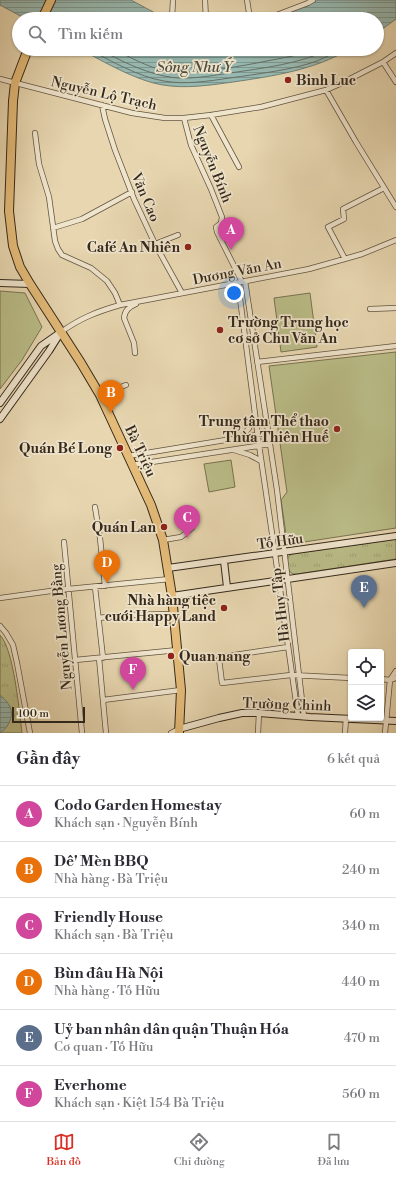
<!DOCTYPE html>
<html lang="vi">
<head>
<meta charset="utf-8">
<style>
  :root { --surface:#fff; --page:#f7f7f7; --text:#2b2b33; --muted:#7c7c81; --line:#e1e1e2; --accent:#d93025 }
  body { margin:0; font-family:"Libre Bodoni",serif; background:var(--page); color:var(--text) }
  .controls { position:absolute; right:12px; bottom:12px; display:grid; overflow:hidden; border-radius:4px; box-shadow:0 1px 3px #0004 }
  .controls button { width:36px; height:36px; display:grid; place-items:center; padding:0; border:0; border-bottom:1px solid var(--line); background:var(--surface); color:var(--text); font:20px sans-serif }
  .scale { position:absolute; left:12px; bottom:10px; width:73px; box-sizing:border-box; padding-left:4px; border:2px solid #35291b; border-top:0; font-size:11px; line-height:14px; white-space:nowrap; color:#35291b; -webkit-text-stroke:3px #efe4cc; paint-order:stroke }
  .you { position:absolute; left:234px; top:293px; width:14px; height:14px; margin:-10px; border:3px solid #fff; border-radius:50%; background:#1a73e8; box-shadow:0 0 0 6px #1a73e833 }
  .badge { display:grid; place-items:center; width:26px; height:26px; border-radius:50%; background:var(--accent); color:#fff; font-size:13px; font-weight:700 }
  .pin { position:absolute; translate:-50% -33px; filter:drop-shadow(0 1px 2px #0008) }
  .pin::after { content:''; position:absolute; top:21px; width:14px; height:12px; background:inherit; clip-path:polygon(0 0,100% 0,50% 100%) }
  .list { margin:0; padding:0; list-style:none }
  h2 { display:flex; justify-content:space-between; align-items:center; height:52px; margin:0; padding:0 16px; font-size:17px }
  h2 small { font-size:13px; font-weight:400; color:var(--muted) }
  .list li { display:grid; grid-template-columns:26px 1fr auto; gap:12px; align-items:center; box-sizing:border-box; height:56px; padding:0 16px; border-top:1px solid var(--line) }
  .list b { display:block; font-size:15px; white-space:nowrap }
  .list p { margin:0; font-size:13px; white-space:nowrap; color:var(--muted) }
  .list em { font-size:13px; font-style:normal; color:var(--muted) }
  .icon { flex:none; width:22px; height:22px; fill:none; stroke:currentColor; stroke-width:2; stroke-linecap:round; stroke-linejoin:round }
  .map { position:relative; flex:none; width:396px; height:733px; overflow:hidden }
  .search { position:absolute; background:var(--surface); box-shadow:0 1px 3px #0004; left:12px; right:12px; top:12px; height:44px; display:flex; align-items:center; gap:10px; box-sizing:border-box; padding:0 14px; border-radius:22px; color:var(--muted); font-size:15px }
  .sheet { height:388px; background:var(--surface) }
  nav { display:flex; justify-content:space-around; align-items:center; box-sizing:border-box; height:56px; border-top:1px solid var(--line); background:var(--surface); font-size:11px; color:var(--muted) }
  nav a { display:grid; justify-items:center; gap:2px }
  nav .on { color:var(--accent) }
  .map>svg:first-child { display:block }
  .grass { fill:#babd88; stroke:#787352 }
  .park { fill:url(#park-tufts); stroke:#787352 }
  .water { fill:url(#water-rules); stroke:#707f74 }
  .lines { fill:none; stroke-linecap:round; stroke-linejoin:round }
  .shore { stroke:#667066; stroke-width:1 }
  .street-casing { stroke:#625440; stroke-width:6 }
  .secondary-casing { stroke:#35291b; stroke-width:8 }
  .highway-casing { stroke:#35291b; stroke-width:10 }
  .street { stroke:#efe4cc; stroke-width:4.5 }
  .secondary { stroke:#efe4cc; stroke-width:6 }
  .highway { stroke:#e4bb78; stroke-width:8 }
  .poi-dot { fill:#8f2418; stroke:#efe4cc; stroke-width:1.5 }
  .labels { text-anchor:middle; stroke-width:3.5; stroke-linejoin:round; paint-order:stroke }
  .poi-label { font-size:14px; font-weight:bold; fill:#35291b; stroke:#efe4cc; text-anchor:end }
  .street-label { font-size:14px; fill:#35291b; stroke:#efe4cc }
  .water-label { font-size:15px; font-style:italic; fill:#4e4d40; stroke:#efe4cc }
</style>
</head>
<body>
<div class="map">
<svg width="396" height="733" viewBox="0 0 396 733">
  <defs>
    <pattern id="park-tufts" width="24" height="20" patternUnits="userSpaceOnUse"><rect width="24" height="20" fill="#babd88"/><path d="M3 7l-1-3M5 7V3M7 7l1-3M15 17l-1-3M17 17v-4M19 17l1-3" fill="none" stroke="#a0a275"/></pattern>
    <pattern id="water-rules" width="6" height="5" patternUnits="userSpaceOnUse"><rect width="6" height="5" fill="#97b8b0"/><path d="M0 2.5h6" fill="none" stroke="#7c968e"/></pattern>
  </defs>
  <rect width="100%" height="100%" fill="#e7d6b0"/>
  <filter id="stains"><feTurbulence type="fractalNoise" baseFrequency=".005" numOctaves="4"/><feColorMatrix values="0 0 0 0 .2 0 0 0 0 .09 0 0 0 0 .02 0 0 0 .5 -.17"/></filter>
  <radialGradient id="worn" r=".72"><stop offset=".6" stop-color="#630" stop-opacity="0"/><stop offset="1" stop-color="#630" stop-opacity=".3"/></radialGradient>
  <path class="grass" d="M0,291L25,293L42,327L22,360L0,389Z
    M310,293L317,347L281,352L274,298Z
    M396,352V528L291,544L287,541L281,500L287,492L269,366Z
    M231,460L235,487L209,492L204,464Z"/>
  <path class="park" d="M396,539V559L297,574H293L289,571C288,564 285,557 292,554Z
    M0,635C14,650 19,710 22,733H0Z"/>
  <path class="water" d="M0,0H131L155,13L172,19H26L0,5Z
    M315,0H396V19L377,33V19H272L297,9Z
    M80,49H350C314,70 274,76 233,82C211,85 186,89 163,85C137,81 104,62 80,49Z
    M0,695C3,698 7,701 9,705C15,715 9,727 0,733Z"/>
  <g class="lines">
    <path class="shore" d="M88,49C111,61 139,77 164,81C185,85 209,81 230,78C257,74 292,70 317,61C326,57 334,53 342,49
      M99,49C119,60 141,71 164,76C185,81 209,76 230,73C264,68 299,64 331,49
      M113,49C130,57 147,67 166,71C196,75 242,66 272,60C287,57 302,55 316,49"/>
    <g class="street-casing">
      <path id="street" d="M173,0L172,18L177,19
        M205,0L206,19
        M247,0L250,19
        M266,19L308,3L313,0
        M383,62L396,82
        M0,79L132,113L165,118H184L211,115L261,107L326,90L342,83L383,62L396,53
        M326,90L356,142L396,207
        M102,105L105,119L115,150L134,199L155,244L182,293
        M211,115L239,167
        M184,118L191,145L211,189L222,217L221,223L216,227L217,232L242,282
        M35,133L39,164L49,197L55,241L58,249L62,255L91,268L107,281L115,293L120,305
        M53,228L82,219L132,192
        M155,244L178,235
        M345,259L328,227L344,219L343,209L384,188
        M245,281L277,490L304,717
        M238,283L259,445L275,554L298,716
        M370,309L396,308
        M61,332C81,318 96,312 120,305L309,269L362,254L396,240
        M135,353L134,343L124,318C125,310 129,307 136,304
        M257,362L396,346
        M100,395L126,385
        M242,437L249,428L254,414
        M234,450L250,455L261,461
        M128,456L268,433
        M132,465L270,444
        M95,507L100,538L105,586
        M163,540L181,537L192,528
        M64,542L82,733
        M95,587L103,658
        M0,598L58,590L170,579
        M99,618L121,615L174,614
        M0,626L6,633L13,645L17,663L30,733
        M288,647L221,657L219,659L222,683L291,675L351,678
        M99,658L106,733
        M75,660L178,650
        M381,679L390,680L396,678
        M103,700L181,690
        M171,733L179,729
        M258,733L259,713
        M345,733L346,718
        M385,733L390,680L396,671"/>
    </g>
    <g class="secondary-casing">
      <path id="secondary" d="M0,283L30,284
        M0,403L41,346L61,332L49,351L0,419
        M224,561L227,587
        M168,568L396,536
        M172,596L396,563
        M179,729L219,718L242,713H259L310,717L396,721"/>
    </g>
    <g class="highway-casing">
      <path id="highway" d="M42,19L51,0
        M28,49L15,83L13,101L9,211L13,246L20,267L30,284L81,363L100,395L151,505L163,540L172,596L181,690L179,733"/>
    </g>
    <use href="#street" class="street"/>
    <use href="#secondary" class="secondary"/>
    <use href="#highway" class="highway"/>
  </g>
  <g class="poi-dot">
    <circle cx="288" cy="80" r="4"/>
    <circle cx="188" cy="247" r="4"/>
    <circle cx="220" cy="330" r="4"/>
    <circle cx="337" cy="429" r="4"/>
    <circle cx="120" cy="448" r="4"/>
    <circle cx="164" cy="527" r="4"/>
    <circle cx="224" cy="608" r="4"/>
    <circle cx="171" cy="656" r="4"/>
  </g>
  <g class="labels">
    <g class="poi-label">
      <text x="296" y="85" text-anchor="start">Binh Luc</text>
      <text x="180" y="252">Café An Nhiên</text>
      <text x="228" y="327" text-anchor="start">Trường Trung học<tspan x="228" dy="16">cơ sở Chu Văn An</tspan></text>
      <text x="329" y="426">Trung tâm Thể thao<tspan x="329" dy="16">Thừa Thiên Huế</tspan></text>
      <text x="112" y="453">Quán Bé Long</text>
      <text x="156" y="532">Quán Lan</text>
      <text x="216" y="605">Nhà hàng tiệc<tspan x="216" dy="16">cưới Happy Land</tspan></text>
      <text x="179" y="661" text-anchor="start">Quan nang</text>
    </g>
    <g class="street-label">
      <text transform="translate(104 93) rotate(13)" y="5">Nguyễn Lộ Trạch</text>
      <text transform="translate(213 164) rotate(68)" y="5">Nguyễn Bính</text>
      <text transform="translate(146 197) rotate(67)" y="5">Văn Cao</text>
      <text transform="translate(237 271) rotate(-11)" y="5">Dương Văn An</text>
      <text transform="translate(141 451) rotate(65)" y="5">Bà Triệu</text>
      <text transform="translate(280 541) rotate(-8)" y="5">Tố Hữu</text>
      <text transform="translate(280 605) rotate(-97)" y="5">Hà Huy Tập</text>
      <text transform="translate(61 627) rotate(-95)" y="5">Nguyễn Lương Bằng</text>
      <text transform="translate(287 704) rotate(2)" y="5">Trường Chinh</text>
    </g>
    <g class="water-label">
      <text x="194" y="72">Sông Như Ý</text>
    </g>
  </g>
  <rect width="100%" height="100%" filter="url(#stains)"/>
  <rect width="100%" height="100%" fill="url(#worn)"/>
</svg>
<div class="controls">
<button><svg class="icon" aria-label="locate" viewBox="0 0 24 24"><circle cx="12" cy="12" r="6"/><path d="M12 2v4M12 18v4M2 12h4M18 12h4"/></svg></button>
<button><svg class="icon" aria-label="layers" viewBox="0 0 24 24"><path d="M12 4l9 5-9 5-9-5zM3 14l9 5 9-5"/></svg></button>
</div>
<div class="scale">100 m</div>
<div class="you"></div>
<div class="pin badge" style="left:231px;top:250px;background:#d1479c">A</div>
<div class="pin badge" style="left:111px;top:413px;background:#e8710a">B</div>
<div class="pin badge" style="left:187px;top:538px;background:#d1479c">C</div>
<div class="pin badge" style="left:107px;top:583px;background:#e8710a">D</div>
<div class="pin badge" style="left:364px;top:608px;background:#5c6f8a">E</div>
<div class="pin badge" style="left:133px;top:690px;background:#d1479c">F</div>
<div class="search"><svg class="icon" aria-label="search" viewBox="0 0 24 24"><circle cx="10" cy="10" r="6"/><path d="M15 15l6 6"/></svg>Tìm kiếm</div>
</div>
<section class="sheet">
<h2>Gần đây<small>6 kết quả</small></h2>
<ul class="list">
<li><span class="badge" style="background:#d1479c">A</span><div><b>Codo Garden Homestay</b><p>Khách sạn · Nguyễn Bính</p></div><em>60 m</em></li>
<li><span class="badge" style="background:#e8710a">B</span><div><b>Dê' Mèn BBQ</b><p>Nhà hàng · Bà Triệu</p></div><em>240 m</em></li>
<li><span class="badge" style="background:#d1479c">C</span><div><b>Friendly House</b><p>Khách sạn · Bà Triệu</p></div><em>340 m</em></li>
<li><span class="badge" style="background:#e8710a">D</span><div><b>Bùn đâu Hà Nội</b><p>Nhà hàng · Tố Hữu</p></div><em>440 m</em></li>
<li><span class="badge" style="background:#5c6f8a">E</span><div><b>Uỷ ban nhân dân quận Thuận Hóa</b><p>Cơ quan · Tố Hữu</p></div><em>470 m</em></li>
<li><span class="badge" style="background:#d1479c">F</span><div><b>Everhome</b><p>Khách sạn · Kiệt 154 Bà Triệu</p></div><em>560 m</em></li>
</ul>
</section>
<nav>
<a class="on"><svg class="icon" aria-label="map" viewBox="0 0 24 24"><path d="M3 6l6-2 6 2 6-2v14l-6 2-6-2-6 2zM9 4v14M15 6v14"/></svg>Bản đồ</a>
<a><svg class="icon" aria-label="directions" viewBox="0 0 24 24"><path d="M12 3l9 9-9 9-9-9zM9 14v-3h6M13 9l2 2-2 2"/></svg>Chỉ đường</a>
<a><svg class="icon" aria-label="saved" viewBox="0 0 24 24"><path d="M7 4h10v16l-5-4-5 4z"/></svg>Đã lưu</a>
</nav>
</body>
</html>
